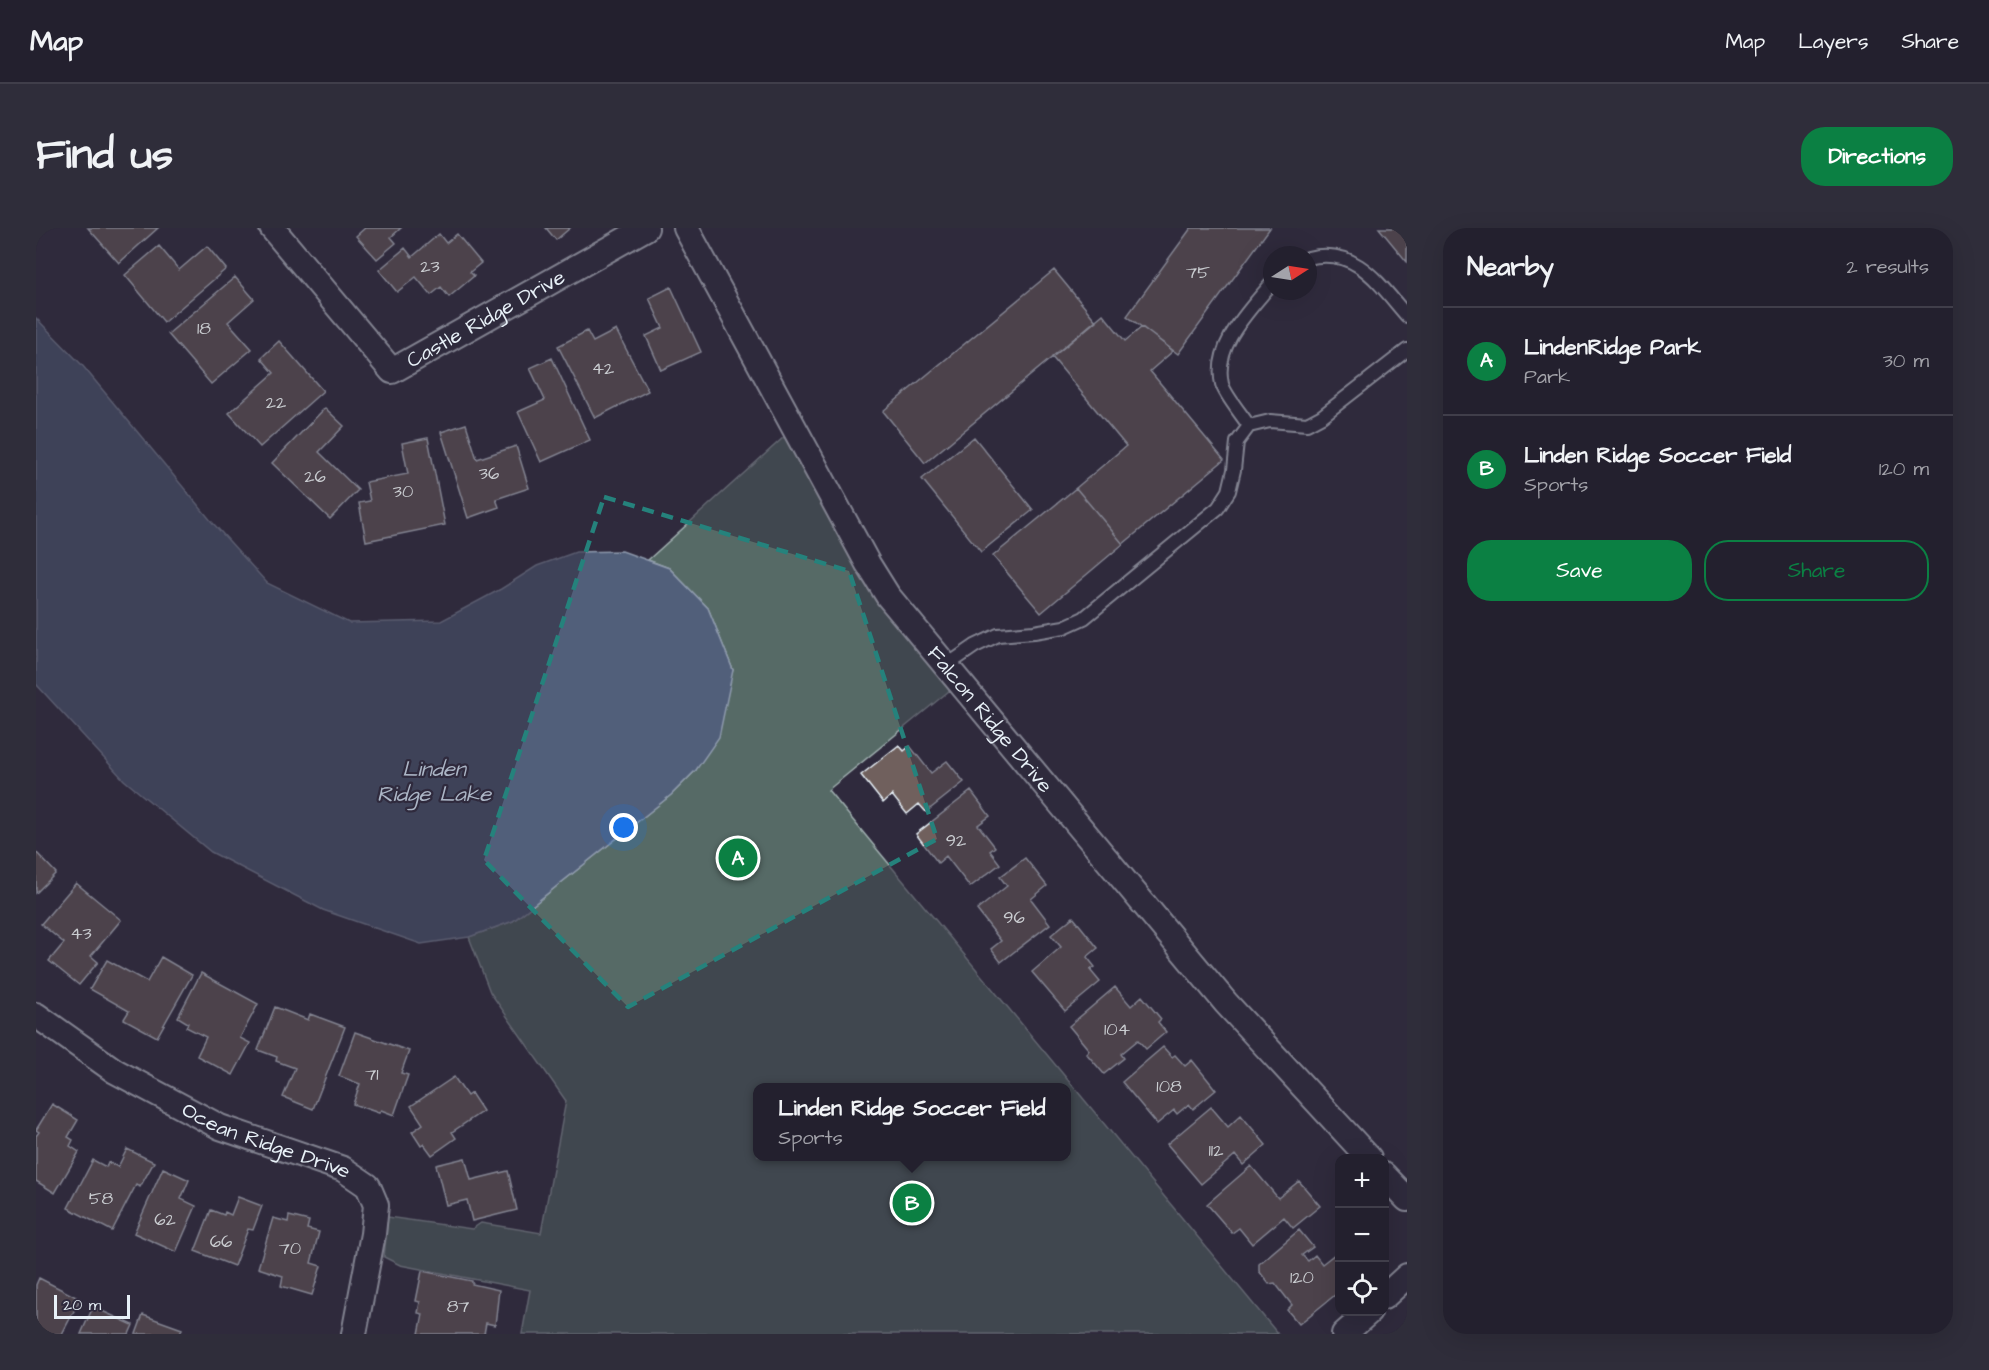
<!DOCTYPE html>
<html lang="en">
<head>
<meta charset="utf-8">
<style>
  :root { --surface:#23202e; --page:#2f2d3a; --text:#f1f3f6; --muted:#a3a3aa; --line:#403e4a; --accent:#0b8043 }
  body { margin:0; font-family:"Architects Daughter",sans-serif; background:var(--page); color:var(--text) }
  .controls { position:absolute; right:18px; bottom:18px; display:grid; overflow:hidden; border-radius:12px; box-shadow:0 6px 24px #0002 }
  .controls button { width:54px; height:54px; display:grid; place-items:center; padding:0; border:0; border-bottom:2px solid var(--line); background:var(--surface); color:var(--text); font:30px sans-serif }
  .compass { position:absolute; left:1227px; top:18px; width:54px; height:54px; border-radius:50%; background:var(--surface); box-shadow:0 6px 24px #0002; rotate:78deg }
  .scale { position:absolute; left:18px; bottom:15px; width:76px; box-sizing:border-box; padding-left:6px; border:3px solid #e8f1f8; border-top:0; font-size:16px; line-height:21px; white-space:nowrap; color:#e8f1f8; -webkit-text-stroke:4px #2f2a3d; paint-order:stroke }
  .you { position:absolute; left:588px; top:600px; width:21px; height:21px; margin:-15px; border:4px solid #fff; border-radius:50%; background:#1a73e8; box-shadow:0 0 0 9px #1a73e833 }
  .badge { display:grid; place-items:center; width:39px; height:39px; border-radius:50%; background:var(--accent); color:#fff; font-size:20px; font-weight:700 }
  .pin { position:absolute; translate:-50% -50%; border:3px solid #fff; box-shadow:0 2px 6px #0006 }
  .popup { position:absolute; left:717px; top:855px; width:318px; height:78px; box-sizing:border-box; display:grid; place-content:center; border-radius:12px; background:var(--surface); filter:drop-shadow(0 2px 4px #0005); font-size:20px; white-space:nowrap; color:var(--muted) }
  .popup b { font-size:22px; color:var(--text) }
  .popup::after { content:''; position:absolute; left:50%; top:100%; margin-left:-12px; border:12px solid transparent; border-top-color:var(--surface) }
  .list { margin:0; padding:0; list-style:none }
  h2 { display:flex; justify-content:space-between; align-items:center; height:78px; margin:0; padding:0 24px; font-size:26px }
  h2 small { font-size:20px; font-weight:400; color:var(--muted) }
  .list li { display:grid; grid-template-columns:39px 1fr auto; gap:18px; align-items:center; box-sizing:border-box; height:108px; padding:0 24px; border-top:2px solid var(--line) }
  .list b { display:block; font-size:22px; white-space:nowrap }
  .list p { margin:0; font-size:20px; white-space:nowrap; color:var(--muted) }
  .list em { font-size:20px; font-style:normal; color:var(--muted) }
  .actions { display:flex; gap:12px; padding:18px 24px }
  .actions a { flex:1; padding:14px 0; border:2px solid var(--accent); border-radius:24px; text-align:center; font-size:21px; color:var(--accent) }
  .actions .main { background:var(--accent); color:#fff }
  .icon { flex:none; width:33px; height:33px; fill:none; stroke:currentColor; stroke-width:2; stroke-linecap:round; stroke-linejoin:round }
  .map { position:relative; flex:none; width:1371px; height:1106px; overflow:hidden; border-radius:24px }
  header { display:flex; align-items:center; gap:36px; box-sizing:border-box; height:84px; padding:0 30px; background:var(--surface); border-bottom:2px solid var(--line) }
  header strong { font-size:28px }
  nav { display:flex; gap:33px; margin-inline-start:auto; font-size:21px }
  .intro { display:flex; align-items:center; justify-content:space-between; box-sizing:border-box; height:144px; padding:0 36px }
  h1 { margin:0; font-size:42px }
  .button { padding:15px 27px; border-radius:24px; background:var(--accent); color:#fff; font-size:21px; font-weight:700 }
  main { display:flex; gap:36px; padding:0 36px }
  aside { flex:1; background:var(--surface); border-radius:24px; box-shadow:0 6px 24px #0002 }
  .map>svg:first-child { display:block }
  .green { fill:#566b66; stroke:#9faeaf; stroke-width:1.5; fill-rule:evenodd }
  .water { fill:#515e7a; stroke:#8d99ac; stroke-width:1.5 }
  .building { fill:#70605d; stroke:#e8f1f8; stroke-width:1.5 }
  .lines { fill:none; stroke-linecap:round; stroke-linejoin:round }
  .service-casing { stroke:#e8f1f8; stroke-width:16 }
  .minor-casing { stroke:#e8f1f8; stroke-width:28 }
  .service { stroke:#2f2a3d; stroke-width:12 }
  .minor { stroke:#2f2a3d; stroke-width:24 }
  .marked { fill:none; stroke:#25827c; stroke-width:4.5; stroke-dasharray:12 8; stroke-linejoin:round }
  .labels { text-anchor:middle; stroke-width:4.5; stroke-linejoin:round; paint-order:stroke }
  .number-label { font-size:18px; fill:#cacdd1 }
  .street-label { font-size:21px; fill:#e8f1f8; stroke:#2f2a3d }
  .water-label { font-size:22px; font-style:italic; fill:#acb6c6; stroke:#2f2a3d }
</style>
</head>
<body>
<header>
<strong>Map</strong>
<nav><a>Map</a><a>Layers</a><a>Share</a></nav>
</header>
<div class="intro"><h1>Find us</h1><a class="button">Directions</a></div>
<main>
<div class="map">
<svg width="1371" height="1106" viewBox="0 0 1371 1106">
  <rect width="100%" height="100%" fill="#2f2a3d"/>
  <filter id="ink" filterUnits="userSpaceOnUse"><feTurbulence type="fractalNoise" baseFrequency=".0167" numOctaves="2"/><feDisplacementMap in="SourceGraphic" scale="12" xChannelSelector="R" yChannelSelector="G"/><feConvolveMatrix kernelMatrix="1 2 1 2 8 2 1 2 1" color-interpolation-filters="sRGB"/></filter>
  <g filter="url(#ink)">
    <path class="green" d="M758,200L832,336L924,454L792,562L1242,1106H486L494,1062L364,1037L348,1029L352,989L436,1001L445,995L505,1005L530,873L454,764L433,709L477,693L635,567L660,542L697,442L672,380L633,340L612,332ZM722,860H1030V928H722Z"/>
    <path class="water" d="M0,90L46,137L176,294L231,355L313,395L405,393L465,361L501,338L540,324L586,323L633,340L672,380L697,442L683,509L660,542L635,567L477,693L433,709L385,716L287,682L175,624L88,552L0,456Z"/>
    <path class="building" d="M52,0H122L83,35Z
      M329,0H365L355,9L360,15L341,31L320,8Z
      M510,0H534L520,12Z
      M1155,0H1234L1142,126L1091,88Z
      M1343,0H1371V34Z
      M403,6L410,15L421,6L445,35L434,44L438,48L413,69L405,59L395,67L380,49L361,64L343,42L369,20L376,29Z
      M123,18L143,42L171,18L190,41L128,94L89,47Z
      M1018,42L1060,93L889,235L847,183Z
      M199,49L218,71L192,94L216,121L175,156L132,106Z
      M635,59L665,124L625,142L610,108L627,100L613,70Z
      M1067,86L1089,113L1106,99L1137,123L1114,143L1188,232L1087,316L1040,260L1090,218L1016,129Z
      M580,102L612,163L559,190L522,118L551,103L557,114Z
      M243,113L287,163L224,219L193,185L238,145L225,130Z
      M516,130L554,212L505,234L482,184L509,172L494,140Z
      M289,180L308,198L283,224L322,262L294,291L236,235Z
      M430,196L441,231L480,218L493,260L460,271L463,279L432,290L405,204Z
      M938,209L997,282L945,324L886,251Z
      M392,210L409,297L330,313L323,275L334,273L330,254L372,246L366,215Z
      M1040,260L1087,316L1005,385L957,328Z
      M863,517L868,523L874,518L895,545L911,533L928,554L890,584L883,576L871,586L856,567L847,575L825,547Z
      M935,563L954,588L942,597L959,619L954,623L964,636L934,659L910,628L902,635L880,606Z
      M0,624L20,645L0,665Z
      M989,630L1011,658L995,671L1014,696L965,734L955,721L965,713L941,682L971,658L964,649Z
      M40,655L85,692L55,728L62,734L43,757L13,733L28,715L5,696Z
      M1037,689L1062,720L1051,729L1059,739L1054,742L1064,754L1029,783L996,744L1025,719L1015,707Z
      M125,729L156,747L121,809L88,791L93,783L54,761L71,732L111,754Z
      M165,745L222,776L204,810L214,815L197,847L161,828L170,809L150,799L152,795L142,789Z
      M1079,759L1095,778L1106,768L1125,791L1122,794L1130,804L1110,821L1102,812L1085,826L1088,830L1068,846L1050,825L1053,822L1033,798Z
      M239,779L272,792L274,786L309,799L277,881L247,869L259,840L240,833L241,829L222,822Z
      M319,804L373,823L365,845L372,847L358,887L345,882L343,885L317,876L324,856L303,848Z
      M1127,819L1136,829L1139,827L1149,838L1156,832L1180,862L1157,881L1153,876L1141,886L1138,882L1121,896L1086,854Z
      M418,849L431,868L435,865L447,883L416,904L420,910L396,927L388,916L385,918L376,904L387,896L375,878Z
      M16,876L42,892L32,909L37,912L34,918L43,924L19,965L0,953V908L3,904L0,902Z
      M1175,879L1192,899L1205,887L1230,917L1207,937L1199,927L1165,956L1131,916Z
      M91,921L118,934L104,959L100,957L76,1003L32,980L57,932L70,939L72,934L82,939Z
      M429,930L435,952L472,943L481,982L436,993L431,972L410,977L400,937Z
      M1215,938L1242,970L1263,953L1284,978L1257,1000L1248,989L1216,1016L1203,1000L1196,1005L1171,976Z
      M127,940L153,952L145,971L160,978L140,1024L98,1005Z
      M202,969L226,978L217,1002L212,1001L198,1038L159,1023L175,982L188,987L189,984L195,987Z
      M253,988L273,993L271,1001L283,1004L275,1035L285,1038L276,1067L245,1058L247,1048L222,1040L237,990L252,994Z
      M1263,1002L1277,1019L1266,1027L1272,1033L1279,1027L1286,1036L1304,1022V1063L1263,1096L1251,1082L1256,1077L1239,1055L1233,1056L1223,1043V1036Z
      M386,1043L436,1053V1056L463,1062L459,1097L450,1095L448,1106H383L387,1086L382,1085L384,1074L380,1073Z
      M3,1050L44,1071L26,1106H0V1057Z
      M57,1079L97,1097L93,1106H45Z
      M107,1087L146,1101L144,1106H100Z"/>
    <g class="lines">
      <g class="service-casing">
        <path id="service" d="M1272,30C1320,18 1343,56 1371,88
          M1213,198C1206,187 1189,167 1186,156C1177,117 1213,83 1235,56
          M910,438L939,418L962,407L998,404L1028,399L1048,390L1182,280L1193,263L1198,242L1201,214L1213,198L1234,193L1271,196L1286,188L1371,122"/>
      </g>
      <g class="minor-casing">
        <g id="minor">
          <path id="s1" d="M236,0L356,143L610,0"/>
          <path id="s2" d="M650,0L832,336L852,368L1190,775L1333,930"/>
          <path id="s3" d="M0,787L79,843L184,899L307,941L332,958L340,977L337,1006L318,1106"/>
          <path d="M1348,947L1371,971"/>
          <path d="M1348,1069L1371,1048"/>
          <path d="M1308,1106L1333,1084"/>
        </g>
      </g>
      <use href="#service" class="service"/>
      <use href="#minor" class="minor"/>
    </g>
  </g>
  <path d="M0 0H1371V1106H0ZM568,269L813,343L901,611L592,779L448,632Z" fill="#2f2a3d" fill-opacity=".55" fill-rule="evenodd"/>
  <path class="marked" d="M568,269L813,343L901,611L592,779L448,632Z"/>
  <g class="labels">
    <g class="number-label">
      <text x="394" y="44">23</text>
      <text x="1162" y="50">75</text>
      <text x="168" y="106">18</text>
      <text x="567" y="146">42</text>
      <text x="240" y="180">22</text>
      <text x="453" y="251">36</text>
      <text x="279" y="254">26</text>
      <text x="367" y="269">30</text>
      <text x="920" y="618">92</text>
      <text x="978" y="695">96</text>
      <text x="45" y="711">43</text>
      <text x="1081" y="807">104</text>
      <text x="336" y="852">71</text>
      <text x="1133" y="864">108</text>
      <text x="1180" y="928">112</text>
      <text x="65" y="976">58</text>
      <text x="129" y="997">62</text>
      <text x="185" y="1019">66</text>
      <text x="254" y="1026">70</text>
      <text x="1266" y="1055">120</text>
      <text x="422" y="1084">87</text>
    </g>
    <g class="street-label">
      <text dy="7" stroke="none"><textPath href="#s1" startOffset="294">Castle Ridge Drive</textPath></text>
      <text dy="7" stroke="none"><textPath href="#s2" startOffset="580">Falcon Ridge Drive</textPath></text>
      <text dy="7" stroke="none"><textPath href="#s3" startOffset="264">Ocean Ridge Drive</textPath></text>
    </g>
    <g class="water-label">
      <text x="398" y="548">Linden<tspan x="398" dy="25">Ridge Lake</tspan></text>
    </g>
  </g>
</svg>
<div class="controls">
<button>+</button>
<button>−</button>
<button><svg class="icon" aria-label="locate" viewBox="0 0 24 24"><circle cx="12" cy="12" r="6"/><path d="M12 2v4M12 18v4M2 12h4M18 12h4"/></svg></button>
</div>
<svg class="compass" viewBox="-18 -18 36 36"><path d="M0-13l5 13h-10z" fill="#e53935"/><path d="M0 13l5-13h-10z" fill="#a3a3aa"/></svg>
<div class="scale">20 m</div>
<div class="you"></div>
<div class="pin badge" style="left:702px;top:630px">A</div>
<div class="pin badge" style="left:876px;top:975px">B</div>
<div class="popup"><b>Linden Ridge Soccer Field</b>Sports</div>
</div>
<aside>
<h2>Nearby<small>2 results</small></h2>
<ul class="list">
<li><span class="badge">A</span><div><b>LindenRidge Park</b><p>Park</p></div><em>30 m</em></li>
<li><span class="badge">B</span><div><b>Linden Ridge Soccer Field</b><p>Sports</p></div><em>120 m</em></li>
</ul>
<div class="actions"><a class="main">Save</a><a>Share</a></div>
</aside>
</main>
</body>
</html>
